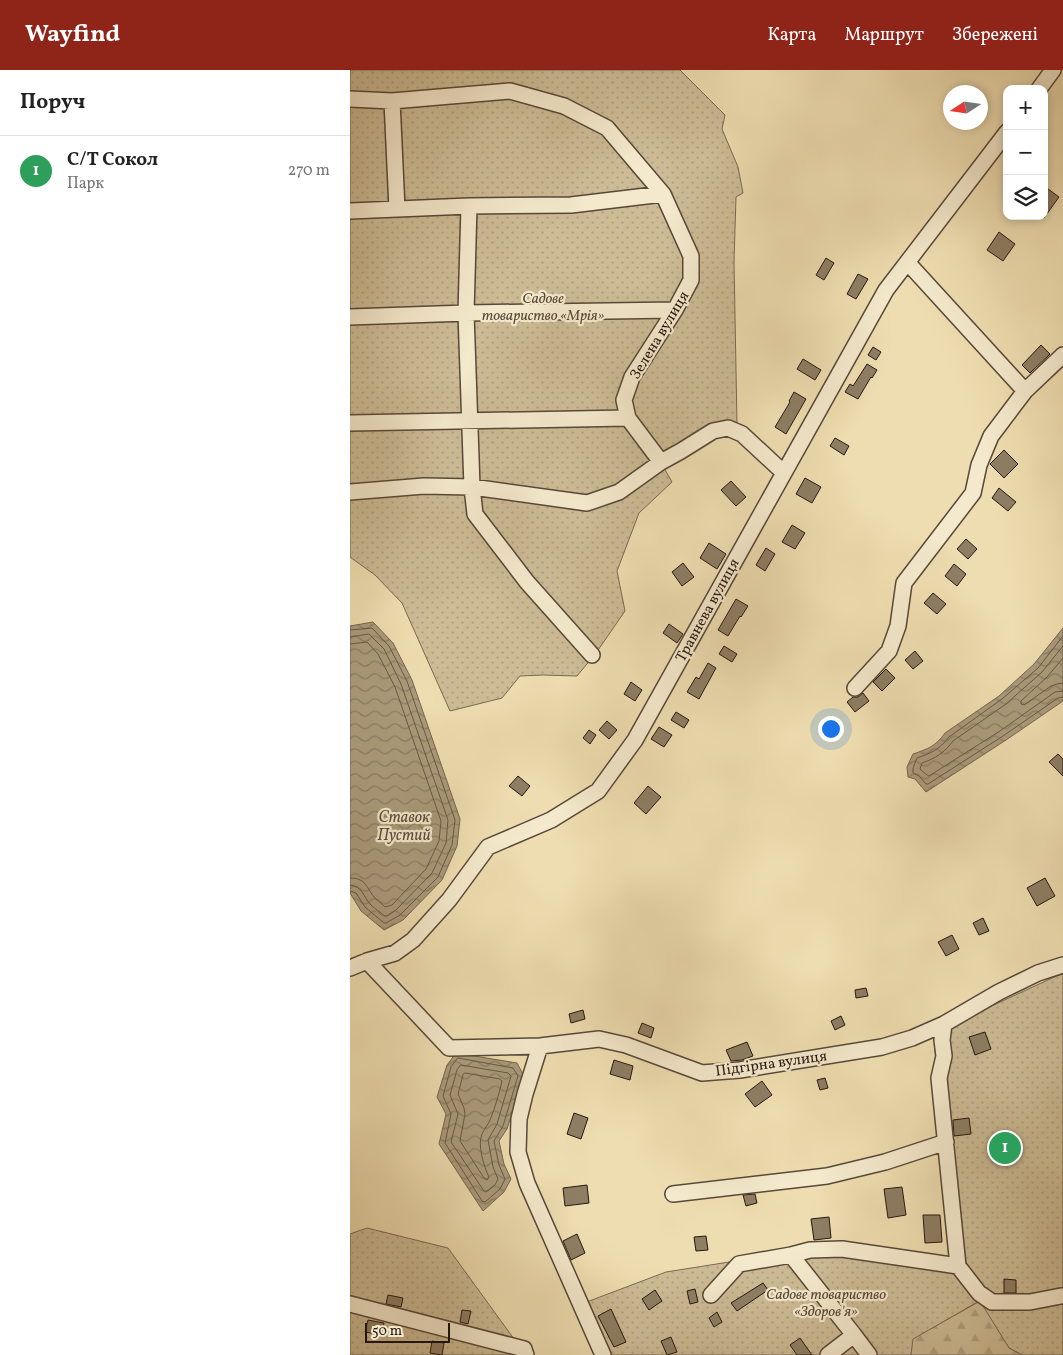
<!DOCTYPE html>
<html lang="uk">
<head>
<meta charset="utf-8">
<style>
  :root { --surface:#fff; --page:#f2f2f2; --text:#222; --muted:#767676; --line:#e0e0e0; --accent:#8f2418 }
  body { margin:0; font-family:Vollkorn,serif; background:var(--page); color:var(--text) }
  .controls { position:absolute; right:15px; top:15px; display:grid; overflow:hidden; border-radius:10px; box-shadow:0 2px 8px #0003 }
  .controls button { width:45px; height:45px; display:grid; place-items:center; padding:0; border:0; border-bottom:1px solid var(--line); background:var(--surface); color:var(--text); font:25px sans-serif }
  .compass { position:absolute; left:593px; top:15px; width:45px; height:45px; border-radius:50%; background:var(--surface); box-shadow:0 2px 8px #0003; rotate:258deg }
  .scale { position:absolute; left:15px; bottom:12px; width:85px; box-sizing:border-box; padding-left:5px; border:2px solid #261711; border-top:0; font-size:14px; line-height:18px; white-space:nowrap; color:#261711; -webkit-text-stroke:4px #f4e9cc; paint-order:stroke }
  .you { position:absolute; left:480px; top:658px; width:18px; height:18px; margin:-12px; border:4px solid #fff; border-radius:50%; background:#1a73e8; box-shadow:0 0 0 8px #1a73e833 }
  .badge { display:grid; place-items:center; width:32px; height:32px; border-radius:50%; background:var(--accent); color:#fff; font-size:16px; font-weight:700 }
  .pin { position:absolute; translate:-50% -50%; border:2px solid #fff; box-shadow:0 1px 5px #0006 }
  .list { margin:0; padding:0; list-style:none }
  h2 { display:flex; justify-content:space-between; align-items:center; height:65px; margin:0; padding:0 20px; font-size:21px }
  h2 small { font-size:16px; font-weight:400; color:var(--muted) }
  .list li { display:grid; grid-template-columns:32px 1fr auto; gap:15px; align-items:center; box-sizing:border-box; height:70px; padding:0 20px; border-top:1px solid var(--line) }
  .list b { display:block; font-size:19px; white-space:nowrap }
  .list p { margin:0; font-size:16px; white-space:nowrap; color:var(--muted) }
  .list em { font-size:16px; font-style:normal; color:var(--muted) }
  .icon { flex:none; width:28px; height:28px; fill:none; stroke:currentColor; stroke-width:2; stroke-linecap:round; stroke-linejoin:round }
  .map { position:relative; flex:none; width:713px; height:1285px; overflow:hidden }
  header { display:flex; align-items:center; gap:30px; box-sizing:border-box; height:70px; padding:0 25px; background:var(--accent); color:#fff }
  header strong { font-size:24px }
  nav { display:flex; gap:28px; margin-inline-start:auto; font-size:18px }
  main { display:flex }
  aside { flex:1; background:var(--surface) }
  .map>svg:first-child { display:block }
  .grass { fill:url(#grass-dots); stroke:#796953 }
  .forest { fill:url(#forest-firs); stroke:#796953 }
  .water { fill:url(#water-waves); stroke:#756650 }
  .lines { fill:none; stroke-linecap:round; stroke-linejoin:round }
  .shore { stroke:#685846; stroke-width:1 }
  .building { fill:#8e7e64; stroke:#261711 }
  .minor-casing { stroke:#584839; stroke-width:18 }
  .minor { stroke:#f4e9cc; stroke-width:15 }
  .labels { text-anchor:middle; stroke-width:4.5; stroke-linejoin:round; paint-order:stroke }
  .park-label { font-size:15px; font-style:italic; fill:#584839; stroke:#f4e9cc }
  .street-label { font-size:15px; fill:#261711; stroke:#f4e9cc }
  .water-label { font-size:16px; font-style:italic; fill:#5b4b3b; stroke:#f4e9cc }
</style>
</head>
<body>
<header>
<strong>Wayfind</strong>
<nav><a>Карта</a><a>Маршрут</a><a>Збережені</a></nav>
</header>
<main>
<aside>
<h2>Поруч<small></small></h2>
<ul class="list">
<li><span class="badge" style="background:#2e9e5b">1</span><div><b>С/Т Сокол</b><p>Парк</p></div><em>270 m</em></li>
</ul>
</aside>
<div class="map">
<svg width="713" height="1285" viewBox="0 0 713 1285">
  <defs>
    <pattern id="grass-dots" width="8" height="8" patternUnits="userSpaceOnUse" patternTransform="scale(1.25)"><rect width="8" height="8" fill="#ccbb95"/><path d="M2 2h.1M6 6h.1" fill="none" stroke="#afa07f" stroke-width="1.8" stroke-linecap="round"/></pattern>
    <pattern id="forest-firs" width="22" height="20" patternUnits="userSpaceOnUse" patternTransform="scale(1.25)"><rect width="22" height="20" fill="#ccbb95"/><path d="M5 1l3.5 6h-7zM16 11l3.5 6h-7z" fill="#afa07f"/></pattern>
    <pattern id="water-waves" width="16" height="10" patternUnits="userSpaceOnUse" patternTransform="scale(1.25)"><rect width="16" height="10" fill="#aa9a7a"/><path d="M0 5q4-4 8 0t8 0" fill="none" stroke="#8a7d63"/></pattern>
  </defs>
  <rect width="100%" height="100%" fill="#eeddb0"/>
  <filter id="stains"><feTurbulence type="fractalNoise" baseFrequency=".004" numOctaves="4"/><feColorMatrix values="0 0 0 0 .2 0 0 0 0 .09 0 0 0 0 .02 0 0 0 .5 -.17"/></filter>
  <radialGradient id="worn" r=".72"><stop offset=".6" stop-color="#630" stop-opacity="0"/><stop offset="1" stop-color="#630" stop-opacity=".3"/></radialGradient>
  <path class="grass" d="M0,0H330L375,45L372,59L388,97L393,123L386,127L384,192L387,354L328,376L334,388L314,398L322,412L289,443L267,501L275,541L246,583L227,606L192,605L170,606L152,628L100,641L52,533L25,505L0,487Z
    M713,903V1285H672L659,1278L629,1231L564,1269L561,1285H255L234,1233L316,1202L468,1178L610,1193L583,963Z
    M17,1158L98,1178L172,1280L174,1285H0V1164Z"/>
  <path class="forest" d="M630,1231L659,1278L672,1285H561L563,1269Z"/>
  <path class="water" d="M23,552L43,573L62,610L110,749L107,776L92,810L53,850L34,860L11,841L0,823V556Z
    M713,558V631L656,670L576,722L565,709L558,707L557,697L563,684C578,679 586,676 595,663L649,626L684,594Z
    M106,983L167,993L174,1006L157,1059L149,1071L154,1094L161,1109L154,1122L133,1141L89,1074L96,1044L87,1027L97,995Z"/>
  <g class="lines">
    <path class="shore" d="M0,560L22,558L39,576L57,611L105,750L102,775L88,807L50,845L36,853H34L15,837L6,823L0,821
      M713,566L688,598L652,629L599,667C589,680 581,683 567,688L563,698V703L569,706L576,714H578L653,666L708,628L713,627
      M0,567L19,564L34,579L51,614L98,750L96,773L82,803L46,840L37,846H35C30,842 25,839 21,835C13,827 13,816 0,815
      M0,574L17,572L28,584L45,617L91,751L89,771L76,799L42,835L35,837C32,834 28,831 25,828C16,818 17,808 0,808
      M713,576L692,602L656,634L603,671C594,683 586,688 572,693L570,699L577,705L579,706L650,661L705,622L713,621
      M713,588L697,607L671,631V634L674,635L701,616L707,614L713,613
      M108,988L163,998L168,1006L153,1056L144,1071L149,1095L155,1109L150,1119L135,1132L132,1131L95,1073L101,1044L93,1026L101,997Z
      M111,995L158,1003L161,1006L147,1054L138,1070L143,1097L148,1109L145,1115L136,1122L134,1121L101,1072L108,1044L100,1025L107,1000Z
      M115,1003L150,1009L152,1011C149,1024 145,1038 140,1050C138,1055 134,1059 132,1064C127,1074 134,1097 139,1107L137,1110L134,1108L110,1071L115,1044L114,1038L108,1024L113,1005Z"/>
  </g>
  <path class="building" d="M694,116L709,127L694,148Z
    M649,162L665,174L653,191L637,180Z
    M476,188L484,193L474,210L466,205Z
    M508,204L518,209L506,229L497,224Z
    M691,275L700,284L680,303L672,295Z
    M523,277L531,282L526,290L518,285Z
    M453,289L471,300L465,310L447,299Z
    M517,294L527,300L522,308L521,307L508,329L495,322L500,314L503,316Z
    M444,322L456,329L436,364L425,357L440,332L439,331Z
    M485,368L499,376L494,385L480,376Z
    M654,380L668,394L654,408L640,394Z
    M455,408L471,417L462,433L446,424Z
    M381,411L396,427L386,436L371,420Z
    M649,418L666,432L658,441L642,428Z
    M442,455L455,463L445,479L432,472Z
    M616,469L627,479L618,489L607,479Z
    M359,473L376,484L367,499L350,488Z
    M416,478L425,484L415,501L406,495Z
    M333,493L344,507L332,516L322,502Z
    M604,494L616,504L607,516L595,506Z
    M583,523L596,534L587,544L574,533Z
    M386,529L398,536L391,547L390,546L378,566L368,560Z
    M319,554L333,564L327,573L313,563Z
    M374,576L387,584L382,592L369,584Z
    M565,581L573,591L563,599L555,590Z
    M358,593L366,598L349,629L337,622L346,607L349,609Z
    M536,599L545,608L532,621L523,612Z
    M281,612L292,620L285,631L274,624Z
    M513,623L519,631L505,642L497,632L503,627H508Z
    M326,642L339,650L334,658L321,650Z
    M257,651L267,660L259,669L249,660Z
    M309,657L322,665L314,677L301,669Z
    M239,660L246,665L240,674L233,668Z
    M708,684L713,689V706L699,692Z
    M168,706L180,716L172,726L159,716Z
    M298,716L311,727L296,744L284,733Z
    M695,808L705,826L687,836L677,818Z
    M633,848L639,861L629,865L623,853Z
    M602,865L609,879L596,886L588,872Z
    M516,918L518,926L506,928L505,920Z
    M233,940L235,949L221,953L219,944Z
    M491,946L495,955L485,960L481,951Z
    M292,953L304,958L301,968L288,963Z
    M635,962L641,979L625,985L619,967Z
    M397,972L403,986L392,990L381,991L376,980Z
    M264,990L283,996L280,1010L260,1004Z
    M475,1008L478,1018L470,1020L467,1010Z
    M412,1011L422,1025L405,1037L395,1024Z
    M224,1043L238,1048L231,1069L217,1064Z
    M619,1048L621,1064L604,1066L603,1050Z
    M237,1115L239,1133L215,1136L213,1118Z
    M552,1117L556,1145L538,1148L534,1119Z
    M405,1124L407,1133L396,1136L393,1125Z
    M573,1145H590L592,1172L575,1173Z
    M479,1147L481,1168L464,1170L461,1149Z
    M227,1164L235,1183L221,1190L213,1171Z
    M356,1166L358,1180L346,1181L344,1167Z
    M654,1209L666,1210V1223H654Z
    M413,1213L418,1220L387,1241L381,1233Z
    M345,1219L348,1232L340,1234L337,1221Z
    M305,1220L312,1231L299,1240L292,1229Z
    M38,1225L53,1228L51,1237L36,1234Z
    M261,1239L276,1272L264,1277L248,1246Z
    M112,1240L121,1241L118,1254L110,1252Z
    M367,1242L372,1252L364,1257L359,1248Z
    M18,1250L34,1253L32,1265L15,1262Z
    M321,1267L327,1282L317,1285L311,1271Z
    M450,1268L462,1285H447L440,1275Z
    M82,1271L94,1273L92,1285L80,1283Z"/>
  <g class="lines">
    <g class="minor-casing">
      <path id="minor" d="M689,19L703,0
        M0,29L42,31L160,21L214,36L257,58L313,124L341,186V210L325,240L282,307L274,330L278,348L311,392
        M42,31L47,139
        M119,136L116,243L122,417L125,444L177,512L242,585
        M0,141L119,136L221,135L313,124
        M558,193L675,321
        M0,247L116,243L325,240
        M0,353L278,348
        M0,422L74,416L122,417L237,433L269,422L311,392L331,381L363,361L378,358L392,364L434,403
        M505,618L539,581L548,556L554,513L623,423L629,395L641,366L675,321L713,285
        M17,891L99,978L190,976L249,969L276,975L352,1003L390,1000L532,977L562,968L594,954L649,922L688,903L713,895
        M0,898L17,891L45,883L63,870L99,830L138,777L201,750L248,721L285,670L536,220L657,62
        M594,954L592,970L594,986L589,1008L608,1196L629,1223L642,1232H680L711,1226
        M190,976L175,1024L169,1049L168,1082L177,1113L253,1285
        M323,1124L477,1106L535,1092L596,1072
        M441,1185L460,1180L492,1179L608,1196
        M361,1225L389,1194L441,1185L504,1265
        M0,1234L174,1279L176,1285
        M478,1285L504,1265L519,1285"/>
    </g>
    <use href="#minor" class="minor"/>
  </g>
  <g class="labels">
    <g class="park-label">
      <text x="193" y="233">Садове<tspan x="193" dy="17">товариство «Мрія»</tspan></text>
      <text x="476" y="1229">Садове товариство<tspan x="476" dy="17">«Здоров'я»</tspan></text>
    </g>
    <g class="street-label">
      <text transform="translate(309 265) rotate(-59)" y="5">Зелена вулиця</text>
      <text transform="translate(357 540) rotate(-61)" y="5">Травнева вулиця</text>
      <text transform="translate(421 993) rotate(-8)" y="5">Підгірна вулиця</text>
    </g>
    <g class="water-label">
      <text x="54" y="752">Ставок<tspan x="54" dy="18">Пустий</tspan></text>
    </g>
  </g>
  <rect width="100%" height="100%" filter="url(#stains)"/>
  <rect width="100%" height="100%" fill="url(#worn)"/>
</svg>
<div class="controls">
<button>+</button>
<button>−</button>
<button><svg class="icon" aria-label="layers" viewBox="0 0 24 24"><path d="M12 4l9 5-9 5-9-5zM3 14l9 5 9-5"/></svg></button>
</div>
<svg class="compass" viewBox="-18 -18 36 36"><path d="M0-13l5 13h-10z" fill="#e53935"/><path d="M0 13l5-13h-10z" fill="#767676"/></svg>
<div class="scale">50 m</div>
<div class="you"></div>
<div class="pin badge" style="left:655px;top:1078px;background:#2e9e5b">1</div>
</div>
</main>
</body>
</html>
